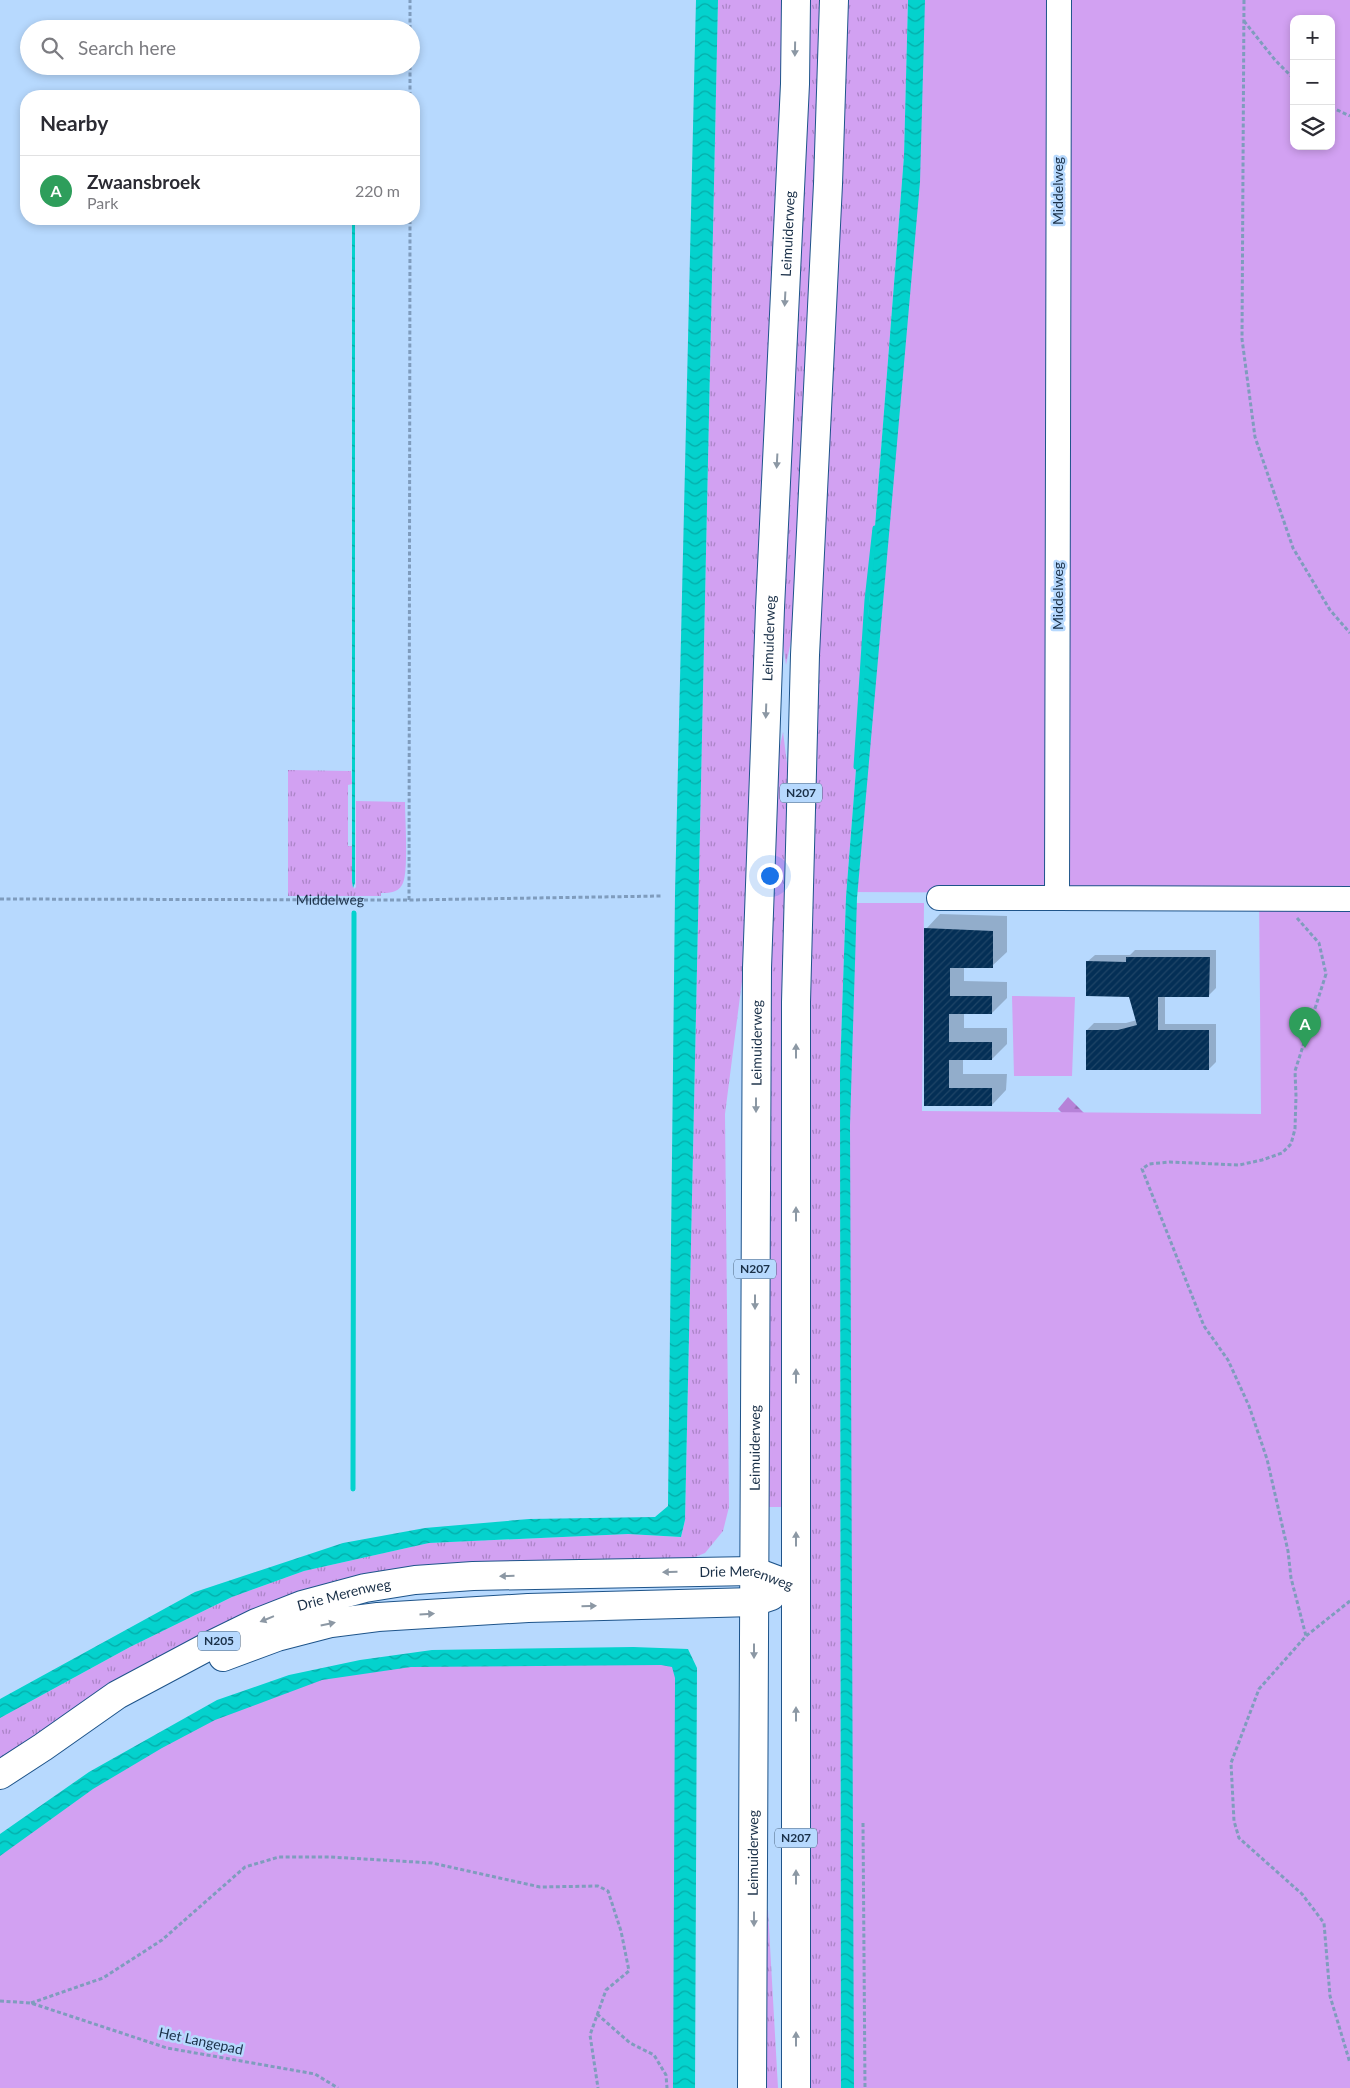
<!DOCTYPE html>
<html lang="en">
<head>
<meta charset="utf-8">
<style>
  :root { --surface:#fff; --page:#f7f7f7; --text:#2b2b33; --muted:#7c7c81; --line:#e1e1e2; --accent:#111827 }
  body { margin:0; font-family:Lato,sans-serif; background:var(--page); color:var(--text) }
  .controls { position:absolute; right:15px; top:15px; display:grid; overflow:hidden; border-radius:10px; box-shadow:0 2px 8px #0003 }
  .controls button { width:45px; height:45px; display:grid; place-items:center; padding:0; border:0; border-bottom:1px solid var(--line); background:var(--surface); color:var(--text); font:25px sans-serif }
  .you { position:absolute; left:769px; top:875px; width:18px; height:18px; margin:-12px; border:4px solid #fff; border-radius:50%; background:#1a73e8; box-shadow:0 0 0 8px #1a73e833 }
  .badge { display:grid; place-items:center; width:32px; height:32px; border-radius:50%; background:var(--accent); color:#fff; font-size:16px; font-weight:700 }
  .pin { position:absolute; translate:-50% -41px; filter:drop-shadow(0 1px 2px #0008) }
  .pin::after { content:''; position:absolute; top:26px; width:18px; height:15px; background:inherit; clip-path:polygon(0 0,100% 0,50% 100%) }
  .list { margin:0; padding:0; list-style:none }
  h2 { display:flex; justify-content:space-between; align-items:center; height:65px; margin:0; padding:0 20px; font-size:21px }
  h2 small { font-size:16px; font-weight:400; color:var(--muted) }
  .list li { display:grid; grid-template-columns:32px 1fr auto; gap:15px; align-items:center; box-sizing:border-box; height:70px; padding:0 20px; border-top:1px solid var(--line) }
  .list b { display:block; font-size:19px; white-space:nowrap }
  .list p { margin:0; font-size:16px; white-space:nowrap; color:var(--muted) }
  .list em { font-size:16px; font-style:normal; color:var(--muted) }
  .icon { flex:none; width:28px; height:28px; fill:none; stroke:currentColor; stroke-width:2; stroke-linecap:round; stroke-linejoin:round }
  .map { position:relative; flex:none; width:1350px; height:2088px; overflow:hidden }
  .search { position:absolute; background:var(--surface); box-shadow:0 2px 8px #0003; left:20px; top:20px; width:400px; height:55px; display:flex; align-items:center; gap:12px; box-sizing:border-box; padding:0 18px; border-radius:28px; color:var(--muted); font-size:19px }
  .panel { position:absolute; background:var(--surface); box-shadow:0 2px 8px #0003; left:20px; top:90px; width:400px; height:135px; border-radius:20px }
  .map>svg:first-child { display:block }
  .grass { fill:url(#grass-tufts) }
  .forest { fill:url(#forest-firs) }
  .park { fill:#d2a1f2; fill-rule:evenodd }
  .water { fill:url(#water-waves) }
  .shadow { fill:#0003 }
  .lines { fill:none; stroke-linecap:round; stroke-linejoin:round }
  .stream { stroke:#04d2cd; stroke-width:5 }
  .building { fill:url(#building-hatch) }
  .minor-casing { stroke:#1e548a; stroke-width:26 }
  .major-casing { stroke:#1e548a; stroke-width:30 }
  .path { stroke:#7f9cbd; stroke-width:3; stroke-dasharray:4 2.5; stroke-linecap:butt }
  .minor { stroke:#fff; stroke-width:24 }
  .major { stroke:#fff; stroke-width:28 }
  .oneway { fill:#8c98a4 }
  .labels { text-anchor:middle; stroke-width:5; stroke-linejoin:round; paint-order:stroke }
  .shield { fill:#b7d9fe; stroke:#49637f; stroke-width:1 }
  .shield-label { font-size:12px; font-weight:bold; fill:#1a3048 }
  .street-label { font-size:14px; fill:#1a3048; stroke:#b7d9fe }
</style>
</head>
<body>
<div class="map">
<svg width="1350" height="2088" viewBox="0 0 1350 2088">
  <defs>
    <pattern id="grass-tufts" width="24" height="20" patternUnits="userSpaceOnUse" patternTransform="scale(1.25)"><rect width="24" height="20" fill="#d2a1f2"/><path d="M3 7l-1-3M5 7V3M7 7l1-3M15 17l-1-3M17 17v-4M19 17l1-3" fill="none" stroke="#aa84c6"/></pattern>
    <pattern id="forest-firs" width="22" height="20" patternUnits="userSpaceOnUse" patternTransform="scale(1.25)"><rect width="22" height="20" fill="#b682d8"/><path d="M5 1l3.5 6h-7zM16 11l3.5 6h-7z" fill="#936bb1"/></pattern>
    <pattern id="water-waves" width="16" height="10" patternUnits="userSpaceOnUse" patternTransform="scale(1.25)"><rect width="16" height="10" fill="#04d2cd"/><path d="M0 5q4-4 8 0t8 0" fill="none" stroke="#05aba8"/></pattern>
    <pattern id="building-hatch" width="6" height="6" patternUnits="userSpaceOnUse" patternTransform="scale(1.25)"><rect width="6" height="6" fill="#042f56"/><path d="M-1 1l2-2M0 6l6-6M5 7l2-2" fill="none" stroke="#1f4567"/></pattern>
  </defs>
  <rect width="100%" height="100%" fill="#b7d9fe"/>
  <path class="grass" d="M718,0H784L778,245L747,942L725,1114L729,1507L723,1531L705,1553L683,1562L361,1583L0,1764V1718L130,1647L232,1597L304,1571L429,1543L628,1534L681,1537L685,1520Z
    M803,0H823L797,612L786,665L778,608Z
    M843,0H908L904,156L846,897L840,1071L841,2088H807L810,738Z
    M783,732L790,787L787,1507H764L772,784Z
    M288,770L351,771L352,784L348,785V846H352V884L354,889L356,887V801L405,802C405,818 409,875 402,885C397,893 389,893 381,893V896H288Z
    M762,1910H768L778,2088H762Z"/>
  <path class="forest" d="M1068,1097L1089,1118L1075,1126L1058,1109Z"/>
  <path class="park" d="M917,0H1350V2088H844L848,903H924L922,1111L1261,1114L1259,894L848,892ZM1294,19H1331V146H1294Z
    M1012,996L1075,997L1072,1076H1014Z
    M685,1657L684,2088H0V1856L85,1787L177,1731L323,1673L417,1659Z"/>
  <path class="water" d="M696,0H718L685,1520L681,1537L628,1534L429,1543L304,1571L232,1597L130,1647L0,1718V1699L195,1592L343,1543L425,1528L529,1519L655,1517L668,1506L675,893Z
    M908,0H925L920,182L857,898L850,1125L854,2088H841L840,1071L846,897L904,156Z
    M352,219H355V883L353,888L352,881Z
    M633,1647L688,1649L697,1668L695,2088H673L675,1678L672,1667L661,1665L411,1667L322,1680L215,1720L162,1748L93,1789L0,1856V1834L89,1772L217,1700L289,1675L360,1660L432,1650Z"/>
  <path class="shadow" d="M940,914L1007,916V952L992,966H964V981L1007,982V998L992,1013H964V1028H1007V1044L992,1059H963V1074H1007L1006,1090L992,1105H925L926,929Z
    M1135,950H1216V988L1209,995H1165V1024H1216V1062L1209,1069L1087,1030L1094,1023H1126L1137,1020L1130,995L1087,962L1095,955H1130Z"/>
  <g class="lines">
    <path class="stream" d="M856,767L867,600L875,528
      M353,1489L354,913"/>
  </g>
  <path class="building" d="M924,928L993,931V968H950V996H992V1014H949V1042H992V1060H949V1088H992V1106H924Z
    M1126,957H1210L1209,997H1158V1030H1209V1070H1086V1030H1118L1137,1025L1129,997L1086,996V961L1126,962Z"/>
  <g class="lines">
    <g class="minor-casing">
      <path id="minor" d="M1059,0L1057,898L1350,899
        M939,898H1057"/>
    </g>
    <g class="major-casing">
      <g id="major">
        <path d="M223,1657L277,1637L331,1623L378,1617L528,1608L754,1602L771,1596"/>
        <path id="s2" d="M0,1775L43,1747L117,1695L209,1646L256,1623L302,1605L365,1588L415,1580L473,1576L753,1571L796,1587"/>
        <path id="s3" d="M752,2088L757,968L770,608L795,84L796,0"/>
        <path d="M796,2088V1002L805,655L828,184L834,0"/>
      </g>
    </g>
    <g class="path">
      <path d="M1244,0L1242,339L1255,437L1293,548L1330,610L1350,633"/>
      <path d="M1244,21L1275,60L1294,79"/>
      <path d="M410,29V0"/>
      <path d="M410,96V66"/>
      <path d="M1331,107L1350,116"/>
      <path id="s1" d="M0,899L409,900L661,896"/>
      <path d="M409,900L410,219"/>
      <path d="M1297,918L1319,943L1326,974L1295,1071L1296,1096L1295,1129L1291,1144L1282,1153L1262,1160L1239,1165L1170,1162L1149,1164L1142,1169L1204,1326L1228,1360L1249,1406L1267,1459L1288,1551L1291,1578L1306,1636"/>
      <path d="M1350,1601L1306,1636L1259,1689L1231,1763L1234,1821L1239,1838L1302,1894L1324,1923L1330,1996L1350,2063"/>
      <path d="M863,1823L865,2088"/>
      <path d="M0,2001L31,2003L167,2048L315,2074L338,2088"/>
      <path d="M31,2003L103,1978L162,1940L245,1867L279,1857H331L432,1863L540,1887L598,1886L608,1891L621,1931L629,1971L606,1990L590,2035L598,2088"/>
      <path d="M597,2014L630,2043L654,2055L666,2075L667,2088"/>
    </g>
    <use href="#minor" class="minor"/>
    <use href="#major" class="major"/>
  </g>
  <defs><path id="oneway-solid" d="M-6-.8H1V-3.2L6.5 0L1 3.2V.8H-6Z" transform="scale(1.25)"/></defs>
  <g class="oneway">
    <use href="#oneway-solid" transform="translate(795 49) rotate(91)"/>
    <use href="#oneway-solid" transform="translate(785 299) rotate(93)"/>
    <use href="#oneway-solid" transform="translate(777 461) rotate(93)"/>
    <use href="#oneway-solid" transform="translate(766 711) rotate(92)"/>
    <use href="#oneway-solid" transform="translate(796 1051) rotate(-90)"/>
    <use href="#oneway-solid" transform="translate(756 1105) rotate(90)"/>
    <use href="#oneway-solid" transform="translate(796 1214) rotate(-90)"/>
    <use href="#oneway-solid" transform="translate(755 1302) rotate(90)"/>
    <use href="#oneway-solid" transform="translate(796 1376) rotate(-90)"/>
    <use href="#oneway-solid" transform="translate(796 1539) rotate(-90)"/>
    <use href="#oneway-solid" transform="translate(670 1572) rotate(179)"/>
    <use href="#oneway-solid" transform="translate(507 1576) rotate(179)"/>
    <use href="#oneway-solid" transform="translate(589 1606) rotate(-2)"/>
    <use href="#oneway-solid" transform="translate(427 1614) rotate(-3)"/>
    <use href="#oneway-solid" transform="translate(267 1619) rotate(158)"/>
    <use href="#oneway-solid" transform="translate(328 1624) rotate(-12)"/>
    <use href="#oneway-solid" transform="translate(754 1651) rotate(90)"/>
    <use href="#oneway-solid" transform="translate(796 1714) rotate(-90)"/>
    <use href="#oneway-solid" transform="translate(796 1877) rotate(-90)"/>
    <use href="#oneway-solid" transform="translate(754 1919) rotate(90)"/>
    <use href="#oneway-solid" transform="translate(796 2039) rotate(-90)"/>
  </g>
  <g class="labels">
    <g class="shield">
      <rect x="780" y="783.5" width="42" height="19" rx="4"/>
      <rect x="734" y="1259.5" width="42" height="19" rx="4"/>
      <rect x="198" y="1631.5" width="42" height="19" rx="4"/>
      <rect x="775" y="1828.5" width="42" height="19" rx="4"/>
    </g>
    <g class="shield-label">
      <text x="801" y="797">N207</text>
      <text x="755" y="1273">N207</text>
      <text x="219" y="1645">N205</text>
      <text x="796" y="1842">N207</text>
    </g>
    <g class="street-label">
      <text transform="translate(1058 191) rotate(-90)" y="5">Middelweg</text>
      <text dy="5" stroke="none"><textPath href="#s3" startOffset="1855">Leimuiderweg</textPath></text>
      <text transform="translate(1058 596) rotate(-90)" y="5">Middelweg</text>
      <text dy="5" stroke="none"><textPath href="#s3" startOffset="1450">Leimuiderweg</textPath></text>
      <text dy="5" stroke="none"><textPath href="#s1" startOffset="330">Middelweg</textPath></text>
      <text dy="5" stroke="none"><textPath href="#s3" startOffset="1045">Leimuiderweg</textPath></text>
      <text dy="5" stroke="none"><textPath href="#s3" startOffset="640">Leimuiderweg</textPath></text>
      <text dy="5" stroke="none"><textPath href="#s2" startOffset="796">Drie Merenweg</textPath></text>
      <text dy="5" stroke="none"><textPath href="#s2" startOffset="391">Drie Merenweg</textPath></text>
      <text dy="5" stroke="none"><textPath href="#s3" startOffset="235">Leimuiderweg</textPath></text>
      <text transform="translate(201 2041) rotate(12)" y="5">Het Langepad</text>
    </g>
  </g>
</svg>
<div class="controls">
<button>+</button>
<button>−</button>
<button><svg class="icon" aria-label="layers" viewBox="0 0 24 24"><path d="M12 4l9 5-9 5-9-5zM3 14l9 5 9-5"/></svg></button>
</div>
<div class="you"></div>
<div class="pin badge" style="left:1305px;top:1048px;background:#2e9e5b">A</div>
<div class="search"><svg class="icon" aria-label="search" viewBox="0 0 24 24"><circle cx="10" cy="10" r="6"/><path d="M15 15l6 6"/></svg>Search here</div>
<section class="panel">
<h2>Nearby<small></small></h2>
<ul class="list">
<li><span class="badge" style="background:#2e9e5b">A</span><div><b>Zwaansbroek</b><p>Park</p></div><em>220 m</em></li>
</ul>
</section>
</div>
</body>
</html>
